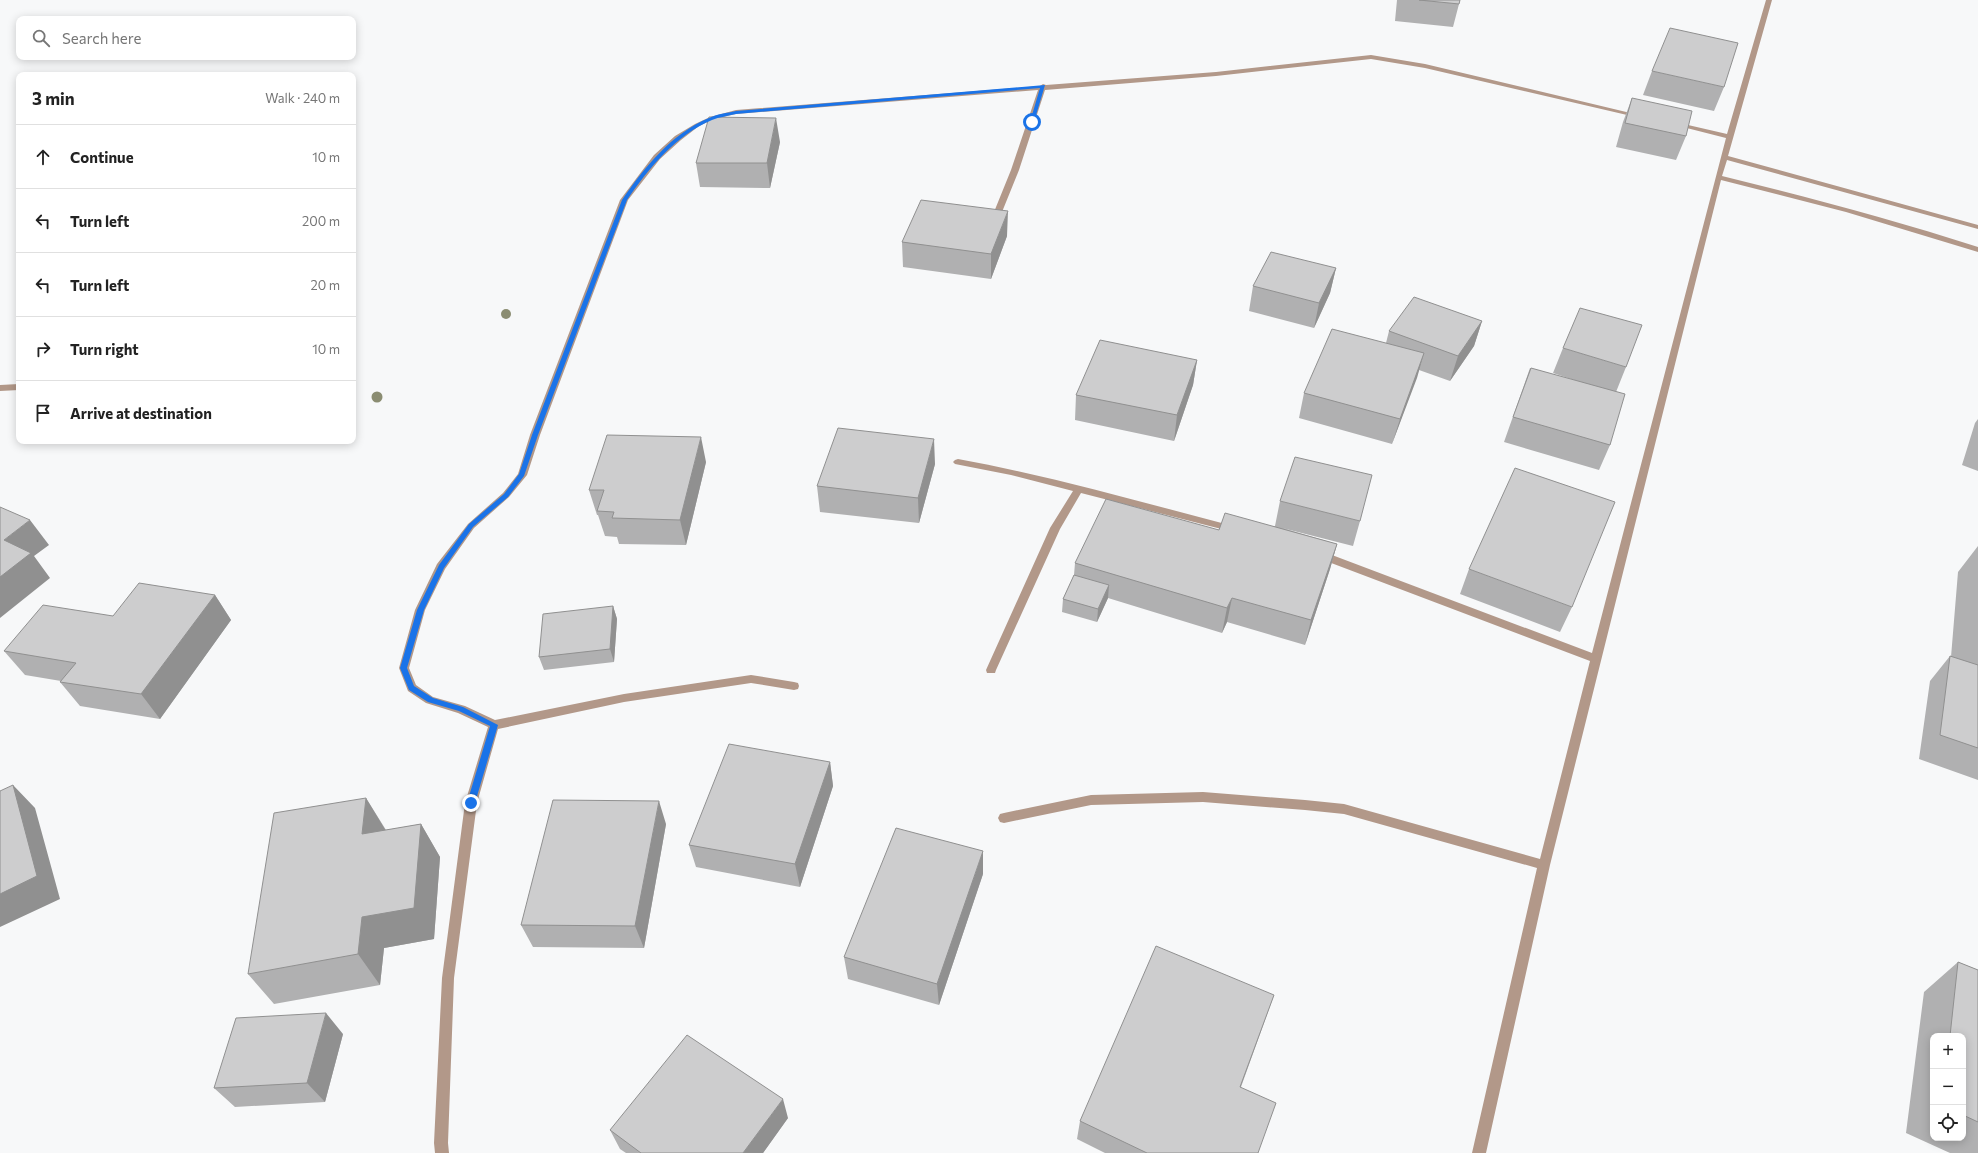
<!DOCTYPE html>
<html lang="en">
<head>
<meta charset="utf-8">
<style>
  :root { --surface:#fff; --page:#f2f2f2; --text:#222; --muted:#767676; --line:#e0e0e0 }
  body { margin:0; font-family:Commissioner,sans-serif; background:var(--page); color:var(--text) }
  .controls { position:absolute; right:12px; bottom:12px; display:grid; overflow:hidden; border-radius:8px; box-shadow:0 2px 10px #0003 }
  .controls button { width:36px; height:36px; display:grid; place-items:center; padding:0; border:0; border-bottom:1px solid var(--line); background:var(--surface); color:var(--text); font:20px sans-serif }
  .stop { position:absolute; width:12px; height:12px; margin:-9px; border:3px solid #1a73e8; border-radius:50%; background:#fff }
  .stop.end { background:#1a73e8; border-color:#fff; box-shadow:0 1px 4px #0008 }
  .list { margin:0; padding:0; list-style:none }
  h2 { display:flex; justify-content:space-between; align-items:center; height:52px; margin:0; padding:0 16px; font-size:17px }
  h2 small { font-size:13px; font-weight:400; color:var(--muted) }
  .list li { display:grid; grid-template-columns:26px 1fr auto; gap:12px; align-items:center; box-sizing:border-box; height:64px; padding:0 16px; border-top:1px solid var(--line) }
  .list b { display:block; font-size:15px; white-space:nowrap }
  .list em { font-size:13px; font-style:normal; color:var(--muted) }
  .icon { flex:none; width:22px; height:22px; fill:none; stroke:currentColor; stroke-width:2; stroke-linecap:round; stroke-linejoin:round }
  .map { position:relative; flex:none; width:1978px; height:1153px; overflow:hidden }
  .search { position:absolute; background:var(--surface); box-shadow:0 2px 10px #0003; left:16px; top:16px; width:340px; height:44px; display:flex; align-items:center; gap:10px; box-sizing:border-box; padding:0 14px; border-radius:8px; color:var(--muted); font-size:15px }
  .panel { position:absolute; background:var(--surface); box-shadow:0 2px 10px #0003; left:16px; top:72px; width:340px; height:372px; border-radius:8px }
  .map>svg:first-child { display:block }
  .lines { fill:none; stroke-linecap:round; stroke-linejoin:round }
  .minor { fill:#b29889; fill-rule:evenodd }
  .tree { fill:#8b8d72 }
  .wall { fill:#b0b0b1; fill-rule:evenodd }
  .shaded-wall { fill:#909090 }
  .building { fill:#cdcdce; stroke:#909090 }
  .route { fill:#1a73e8 }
</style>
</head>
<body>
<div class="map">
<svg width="1978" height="1153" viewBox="0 0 1978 1153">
  <rect width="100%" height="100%" fill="#f7f8f9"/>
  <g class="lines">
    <path class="minor" d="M1766,0H1772L1728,156L1978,225V229L1727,160L1722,176C1808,197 1894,220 1978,247V252L1846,212L1721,180L1550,865L1486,1153H1472L1537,868L1344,814L1305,810L1203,802L1091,805L1004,823L1000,822L998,818L1000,814L1004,813L1091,795L1203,792L1305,800L1344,804L1540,859L1590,661L1318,558L1316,555L1321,551L1324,552L1592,653L1726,138L1671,124L1675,122L1727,134Z
      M1371,55L1425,64L1643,116L1640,118L1425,68L1371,59L1216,76L1045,90L1019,170L1002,212L998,214L994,212L1011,170L1038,90L736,114L714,119L699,126L681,140L660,159L628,200L540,435L527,475L509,497L474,528L445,569L425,610L409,668L416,685L433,697L465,706L495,720L624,694L751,675L794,682L798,683L799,686L798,689L794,690L751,683L624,702L498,729L477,803L454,978L448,1143L449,1153H435L434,1143L442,978L465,803L488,727L458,713L426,703L408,691L399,668L415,610L437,564L468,524L503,493L518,474L530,435L620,200L654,155L675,136L695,124L710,117L736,110L1040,86L1043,84L1046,85L1216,72Z
      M19,384V390L0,391V385Z
      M958,459C1051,476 1141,502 1233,526L1238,529L1233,532L1081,493L1060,529L996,670L995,673H987L986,670L1050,528L1073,491L1011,475L955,464L953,462L955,460Z"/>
  </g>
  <g class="tree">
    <circle cx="506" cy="314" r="5"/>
    <circle cx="377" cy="397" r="5.5"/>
  </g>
  <path class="wall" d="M1397,0H1460L1459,4L1453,27L1395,21Z
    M1652,71L1724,87L1714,111L1643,95Z
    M1632,98L1686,136L1676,160L1616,147L1623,122Z
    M780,142L770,188L700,187L696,163Z
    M1007,236L991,279L903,267L902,242Z
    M1336,268L1330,293L1314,328L1249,311L1253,286Z
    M1482,321L1474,346L1450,381L1419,370L1392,444L1299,418L1304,393L1386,343L1389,331Z
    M1563,348L1626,367L1616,392L1610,445L1599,470L1504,442L1530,368L1583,383L1553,373Z
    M1197,360L1193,385L1174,441L1075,420L1076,395Z
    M1978,419V471L1962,465L1975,423Z
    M706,462L686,545L619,544L617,537L605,536L598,515H597L589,490Z
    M935,464L919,523L820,512L817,486Z
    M1280,501L1360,521L1353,546L1282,528L1337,544L1330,569L1305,645L1227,622L1222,633L1108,598L1097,622L1062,612L1063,599L1074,575L1075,563L1219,530L1275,526Z
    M1978,546V780L1919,759L1930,681L1950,656L1951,657L1958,572Z
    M1469,569L1572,607L1560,632L1460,594Z
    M215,595L231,620L160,719L80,706L60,682L61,681L25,675L4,651L113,616Z
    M613,606L617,619L614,662L544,670L539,657Z
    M830,762L833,786L800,887L696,867L689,845Z
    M366,798L386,830L421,824L440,857L434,939L384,948L380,985L274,1004L248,974Z
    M666,824L644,948L533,947L521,925Z
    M983,874L939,1005L848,979L844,957Z
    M1958,962L1978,970V1153H1950L1906,1133L1924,992ZM1933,1036H1963V1138H1933Z
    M1274,995L1241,1087L1258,1153H1105L1077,1139L1080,1121Z
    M343,1034L325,1102L235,1107L214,1088Z
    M788,1118L763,1153H626L620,1149L610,1130Z"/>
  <path class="shaded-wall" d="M776,118L780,142L770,188L767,163Z
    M1008,211L1007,236L991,279V254Z
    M1336,268L1330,293L1314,328L1319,303Z
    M1482,321L1474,346L1450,381L1458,356Z
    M1424,353L1417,378L1392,444L1400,419Z
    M1197,360L1193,385L1174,441L1177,415Z
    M701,437L706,462L686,545L680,520Z
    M934,439L935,464L919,523L918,498Z
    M30,520L49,545L34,556L50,578L0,618V577L4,540Z
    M1337,544L1330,569L1305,645L1311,620Z
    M1109,585L1108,598L1097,622L1098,609Z
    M215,595L231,620L160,719L141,694Z
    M1232,598L1227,622L1222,633L1227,608Z
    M613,606L617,619L614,662L610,649Z
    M830,762L833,786L800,887L795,864Z
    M13,785L35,808L60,899L0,927V894Z
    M366,798L386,831L362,834Z
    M659,801L666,824L644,948L635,926Z
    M421,824L440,857L434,939L384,948L380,985L358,954L362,917Z
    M983,851V874L939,1005L937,984Z
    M326,1013L343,1034L325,1102L307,1083Z
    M783,1099L788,1118L763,1153H743Z"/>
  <path class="building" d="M1419,0H1460L1459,4Z
    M1670,28L1738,43L1724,87L1652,71Z
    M1632,98L1692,111L1686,136L1625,123Z
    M709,117L776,118L767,163H696Z
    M921,200L1008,211L991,254L902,242Z
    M1271,252L1336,268L1319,303L1253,286Z
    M1414,297L1482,321L1458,356L1389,331Z
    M1580,308L1642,325L1626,367L1563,348Z
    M1332,329L1424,353L1400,419L1304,393Z
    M1100,340L1197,360L1177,415L1076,395Z
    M1531,368L1625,394L1610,445L1513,417Z
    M838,428L934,439L918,498L817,486Z
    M607,435L701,437L680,520L612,518L614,512L597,511L604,490H589Z
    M1295,457L1372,475L1360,521L1280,501Z
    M1515,468L1615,502L1572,607L1469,569Z
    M1106,499L1219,530L1225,513L1337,544L1311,620L1232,598L1227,608L1075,563Z
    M0,507L30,520L4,540L31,553L0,577Z
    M1074,575L1109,585L1098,609L1063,599Z
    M139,583L215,595L141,694L60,682L76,663L4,651L43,605L113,616Z
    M613,606L610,649L539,657L543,614Z
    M1950,656L1978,665V748L1940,735Z
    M729,744L830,762L795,864L689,845Z
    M13,785L37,876L0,894V791Z
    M366,798L362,834L421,824L414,908L362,917L358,954L248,974L274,813Z
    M553,800L659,801L635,926L521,925Z
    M896,828L983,851L937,984L844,957Z
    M1156,946L1274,995L1240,1087L1276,1103L1258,1153H1147L1080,1121Z
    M1958,962L1978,970V1122L1963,1115V1036H1950Z
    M326,1013L307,1083L214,1088L236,1018Z
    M687,1035L783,1099L743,1153H641L610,1130Z"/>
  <path class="route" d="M1045,85L1034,122L1032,124L1030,122L1040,88L736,114C728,116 719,117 712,120C676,135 648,169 627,200L538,435L524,476L508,497L473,527L444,568L424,610L407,668L414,686L433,698L463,707L498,725L475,803L474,805H468L467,803L490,726L459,711L428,702L409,690L400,668L417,610L439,565L469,524L504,494L519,474L532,435L622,200C644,168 672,133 709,118C717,114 727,113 736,111Z"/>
</svg>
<div class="controls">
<button>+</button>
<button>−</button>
<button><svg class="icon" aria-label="locate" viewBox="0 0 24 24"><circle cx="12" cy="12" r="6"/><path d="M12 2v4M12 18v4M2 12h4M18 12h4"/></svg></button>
</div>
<div class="stop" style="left:1032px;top:122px"></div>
<div class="stop end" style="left:471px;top:803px"></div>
<div class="search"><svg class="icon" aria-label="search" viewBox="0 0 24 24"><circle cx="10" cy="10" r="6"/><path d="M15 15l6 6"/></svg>Search here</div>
<section class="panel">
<h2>3 min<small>Walk · 240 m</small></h2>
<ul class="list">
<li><svg class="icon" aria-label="ahead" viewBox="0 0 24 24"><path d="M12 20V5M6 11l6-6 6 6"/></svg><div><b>Continue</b></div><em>10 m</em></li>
<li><svg class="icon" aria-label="left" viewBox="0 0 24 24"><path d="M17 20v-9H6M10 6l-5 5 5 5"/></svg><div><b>Turn left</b></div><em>200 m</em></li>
<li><svg class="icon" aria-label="left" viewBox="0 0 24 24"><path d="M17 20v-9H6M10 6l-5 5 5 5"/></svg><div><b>Turn left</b></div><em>20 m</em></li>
<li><svg class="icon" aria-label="right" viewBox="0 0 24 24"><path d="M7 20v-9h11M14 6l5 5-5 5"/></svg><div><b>Turn right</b></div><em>10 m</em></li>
<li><svg class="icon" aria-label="arrive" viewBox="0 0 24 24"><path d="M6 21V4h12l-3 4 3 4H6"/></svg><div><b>Arrive at destination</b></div></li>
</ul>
</section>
</div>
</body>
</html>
